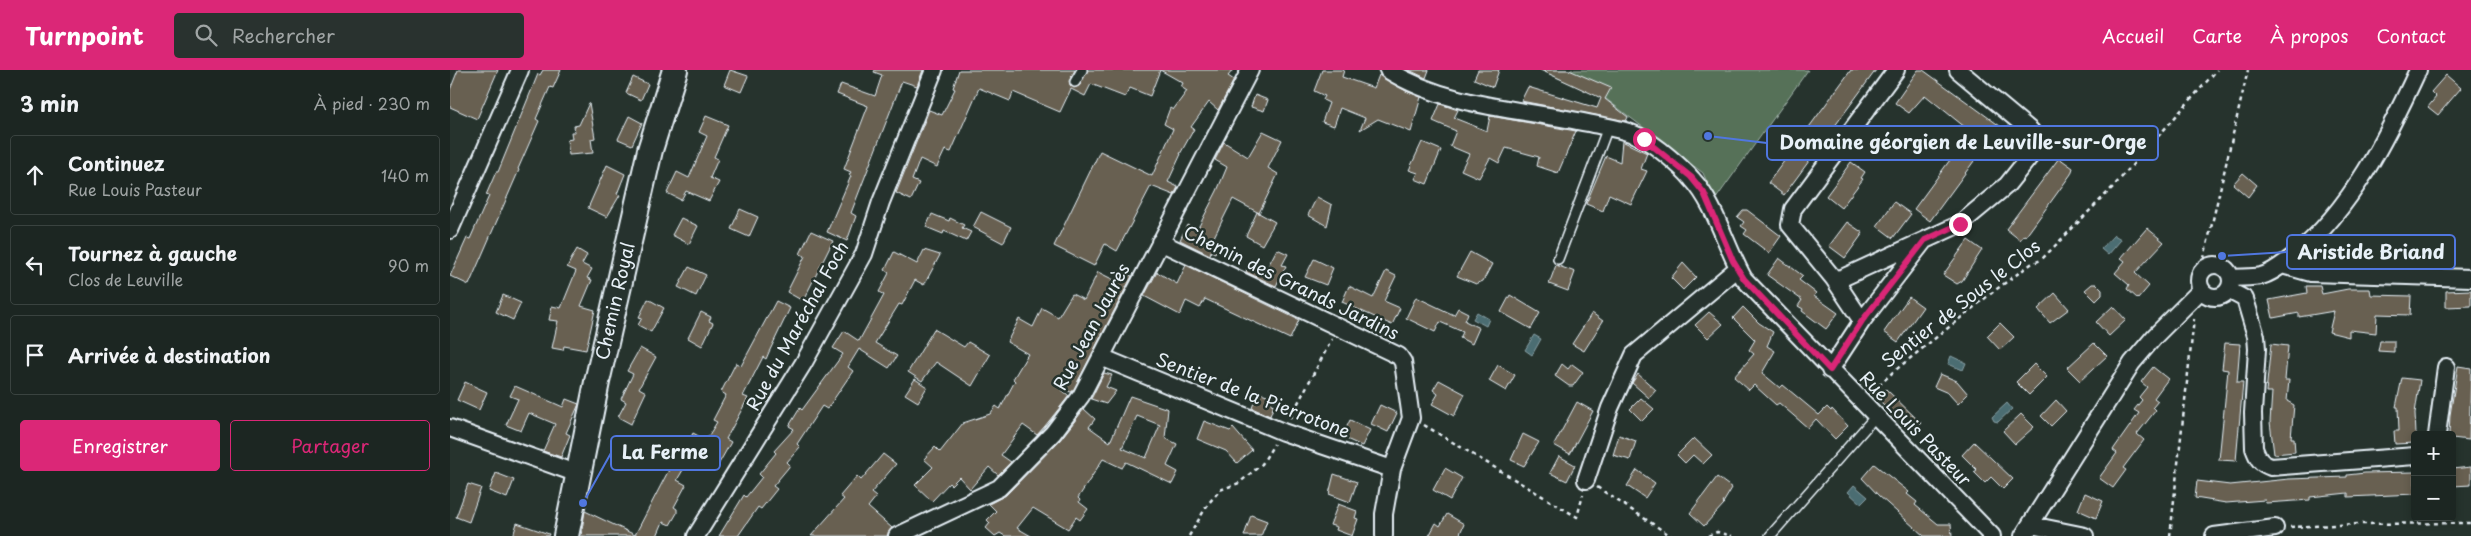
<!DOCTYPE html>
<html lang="fr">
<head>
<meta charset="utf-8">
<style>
  :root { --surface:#1c2622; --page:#29322f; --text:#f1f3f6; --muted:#a0a5a5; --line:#3a4340; --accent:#db2777 }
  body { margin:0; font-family:"Playpen Sans",sans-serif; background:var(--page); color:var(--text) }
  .controls { position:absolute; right:15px; bottom:15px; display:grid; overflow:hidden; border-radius:5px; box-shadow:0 2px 8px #0003 }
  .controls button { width:45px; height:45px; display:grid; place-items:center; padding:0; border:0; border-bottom:1px solid var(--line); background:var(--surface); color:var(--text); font:25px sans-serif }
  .stop { position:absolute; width:15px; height:15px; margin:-11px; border:4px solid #db2777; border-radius:50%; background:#fff }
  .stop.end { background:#db2777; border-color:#fff; box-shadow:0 1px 5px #0008 }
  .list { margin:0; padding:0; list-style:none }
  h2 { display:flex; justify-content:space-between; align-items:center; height:65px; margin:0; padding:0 20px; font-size:21px }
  h2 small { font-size:16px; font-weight:400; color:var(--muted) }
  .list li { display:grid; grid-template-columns:32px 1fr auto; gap:15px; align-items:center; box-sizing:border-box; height:80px; margin:0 10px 10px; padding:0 10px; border:1px solid var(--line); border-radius:5px }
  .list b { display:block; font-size:19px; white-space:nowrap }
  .list p { margin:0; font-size:16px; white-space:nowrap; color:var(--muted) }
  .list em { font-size:16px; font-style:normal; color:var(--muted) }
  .actions { display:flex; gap:10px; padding:15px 20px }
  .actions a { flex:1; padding:11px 0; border:1px solid var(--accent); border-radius:5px; text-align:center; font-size:18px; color:var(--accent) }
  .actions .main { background:var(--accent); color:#fff }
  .icon { flex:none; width:28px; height:28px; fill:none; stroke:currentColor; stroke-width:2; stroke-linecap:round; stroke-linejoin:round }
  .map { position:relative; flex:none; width:2021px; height:466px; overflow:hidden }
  header { display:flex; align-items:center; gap:30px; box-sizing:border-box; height:70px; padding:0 25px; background:var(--accent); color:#fff }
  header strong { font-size:24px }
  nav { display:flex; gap:28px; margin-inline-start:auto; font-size:18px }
  .search { width:350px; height:45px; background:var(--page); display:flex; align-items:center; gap:12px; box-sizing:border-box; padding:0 18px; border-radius:5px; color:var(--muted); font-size:19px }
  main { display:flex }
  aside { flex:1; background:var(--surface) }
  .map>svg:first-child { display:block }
  .green { fill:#567158; stroke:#9fb1a8 }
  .water { fill:#4b6d72; stroke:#8aa2a8 }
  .building { fill:#686151; stroke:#e8f1f8; fill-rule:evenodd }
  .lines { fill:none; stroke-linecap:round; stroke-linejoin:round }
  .lane-casing { stroke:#e8f1f8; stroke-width:12 }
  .street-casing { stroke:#e8f1f8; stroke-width:20 }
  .secondary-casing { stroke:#e8f1f8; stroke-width:28 }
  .path { stroke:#e8f1f8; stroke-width:2.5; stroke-dasharray:4 4; stroke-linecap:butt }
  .lane { stroke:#26332d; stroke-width:9 }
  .street { stroke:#26332d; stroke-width:16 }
  .secondary { stroke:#26332d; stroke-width:24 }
  .route { stroke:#db2777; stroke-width:6 }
  .labels { text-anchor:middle; stroke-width:5; stroke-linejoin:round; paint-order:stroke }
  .street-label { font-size:18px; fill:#e8f1f8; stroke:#26332d }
  .leader { fill:none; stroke:#5077e0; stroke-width:2 }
  .callout-dot { fill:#5077e0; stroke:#26332d; stroke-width:2 }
  .callout { fill:#26332d; stroke:#5077e0; stroke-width:2 }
  .callout-label { font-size:19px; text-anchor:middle; font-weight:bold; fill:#e8f1f8 }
</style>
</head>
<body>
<header>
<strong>Turnpoint</strong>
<div class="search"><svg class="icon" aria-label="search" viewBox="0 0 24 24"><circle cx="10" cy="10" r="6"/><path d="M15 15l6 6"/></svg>Rechercher</div>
<nav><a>Accueil</a><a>Carte</a><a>À propos</a><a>Contact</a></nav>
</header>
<main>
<aside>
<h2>3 min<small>À pied · 230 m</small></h2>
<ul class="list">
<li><svg class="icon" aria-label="ahead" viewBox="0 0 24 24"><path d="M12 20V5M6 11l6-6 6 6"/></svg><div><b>Continuez</b><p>Rue Louis Pasteur</p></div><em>140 m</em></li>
<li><svg class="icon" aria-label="left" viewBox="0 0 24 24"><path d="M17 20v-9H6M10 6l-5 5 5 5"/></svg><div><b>Tournez à gauche</b><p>Clos de Leuville</p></div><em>90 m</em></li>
<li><svg class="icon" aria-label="arrive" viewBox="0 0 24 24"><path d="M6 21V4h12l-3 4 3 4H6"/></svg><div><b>Arrivée à destination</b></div></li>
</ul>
<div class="actions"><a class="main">Enregistrer</a><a>Partager</a></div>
</aside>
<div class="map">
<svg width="2021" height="466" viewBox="0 0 2021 466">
  <rect width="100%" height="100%" fill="#26332d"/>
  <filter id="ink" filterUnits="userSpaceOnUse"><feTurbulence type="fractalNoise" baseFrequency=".02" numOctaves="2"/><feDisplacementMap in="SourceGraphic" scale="10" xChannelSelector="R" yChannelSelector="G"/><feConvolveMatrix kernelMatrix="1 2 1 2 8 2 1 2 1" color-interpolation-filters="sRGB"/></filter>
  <g filter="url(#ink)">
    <path class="green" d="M1090,0H1358L1265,130L1253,103L1156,29Z"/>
    <path class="water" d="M1664,165L1671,169L1670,171L1658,185L1651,179Z
      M1027,242L1039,249L1036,256L1023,249Z
      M1084,265L1091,269L1082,285L1075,280Z
      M1501,286L1516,293L1513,300L1498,294Z
      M1557,333L1562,339L1548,352L1544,351L1542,347Z
      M1404,415L1418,427L1411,434L1398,422Z"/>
    <path class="building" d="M8,0H48L27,49L0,37V20Z
      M93,0H111L103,18L100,17L86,49L89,51L68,99L69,100L19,215L0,206L17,168L20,169L39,126L36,125L46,102H48L88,4L90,5Z
      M280,0L298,6L291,22L274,15Z
      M425,0H473L467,16L452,11L401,143L406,146L397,171L377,162L401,106L399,105L401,102L394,99L418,36L387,24L391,14L425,26L432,5L424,2Z
      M509,0H625L619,11L620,15L624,18L630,15L638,0H783L778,6L784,10L768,40L759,32L741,57L744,59L730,84H731L718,112L728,117L724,125L701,116L667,181L655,174L644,196L604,176L650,81L702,106L723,59L714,54L720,38L723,40L737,21L731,17L733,13L710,0L700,26L680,18L675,27L641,14L635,26L621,19L610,42L563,22L560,31L529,18L501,82L495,80L487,97L470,89L462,110L469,113L461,130L446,123L479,40L492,45L505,19L503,18Z
      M872,0H894L892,7L924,18L929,5L956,21L971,27L961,62L928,49L910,60L915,48L890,38L884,56L872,52L879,33L873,30L875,26L864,21Z
      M959,0H979L976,8Z
      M1028,0H1049L1043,17L1024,9Z
      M1091,0H1119L1161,18L1155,29L1178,47L1176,51L1071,31L1078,17L1147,38L1151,28Z
      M1401,0H1426L1334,125L1318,113Z
      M1468,0H1473L1565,67L1553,84L1535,71L1524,91L1480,151L1464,139L1508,79L1514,84L1526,66L1475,25L1459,43L1445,33Z
      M1996,5L2011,18L1988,45L1978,37L1986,27L1981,22Z
      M183,7L198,14L191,30L176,23Z
      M805,25L818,30L814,41L801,37Z
      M139,33L145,68L141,69L143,83L119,85L117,70L122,69L121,62H125L124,56L129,55Z
      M990,34L1008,40L1004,48L1037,61L1040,46L1126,61L1108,103L1087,96L1089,87L1056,78L1049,93L1040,88L1029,108L1011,100L1019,84L1000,76L1006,61L983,51Z
      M179,46L192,53L182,75L168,69Z
      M256,46L278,55L264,87L268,89L260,108L269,112L259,131L236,121L231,130L217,123L227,102L239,108L257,66L249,62Z
      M813,61L832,70L818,98L828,104L809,143L783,129L763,169L771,172L765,183L761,181L760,185L730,170L737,155L747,160L767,121L777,97L765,90L774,72L798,87Z
      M1172,71L1197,83L1191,99L1197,101L1181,134L1159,124L1153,141L1136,134L1156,86L1170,92Z
      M972,72L991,80L977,114L965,109L968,103L959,100Z
      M1609,88L1623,98L1621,104L1576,166L1574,165L1570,170L1556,159Z
      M1401,92L1415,102L1411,108L1413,109L1391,138L1376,126Z
      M157,95L175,104L167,124L170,125L157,147L138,138Z
      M1793,103L1807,115L1798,127L1783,114Z
      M867,127L882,135L877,156L858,145Z
      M1444,132L1461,144L1443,168L1427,156Z
      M290,139L308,147L299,167L281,159Z
      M1293,140H1297L1331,166L1319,183L1294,164L1297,160L1291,156L1294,152L1287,147Z
      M531,142L561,157L553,173L523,157Z
      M807,142L825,152L812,175L796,166Z
      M482,144L499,151L500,148L514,155L512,158L521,162L516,171L494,161L493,164L476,157Z
      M231,148L248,156L239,174L222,165Z
      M1397,152L1413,163L1395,188L1379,176Z
      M1697,158L1714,172L1685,203L1699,216L1688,229L1677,219L1679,215L1665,203L1675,191L1671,188Z
      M361,161L383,171L353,231L337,222L355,186L350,184Z
      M1518,170L1532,180L1512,211L1507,214L1493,205Z
      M127,179L137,185L132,194L142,199L137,208L142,210L131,236L145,240L136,280L114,276L113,280L102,278L108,251L99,250L102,236L111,238L126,201L117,197Z
      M827,179L838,184L832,195L836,196L826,216L796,202L799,194L815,202Z
      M474,180L490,185L474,215L465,210L452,235L449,234L425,273L447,286L439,298L409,279L398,297L403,301L377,339L372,336L347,374L350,377L337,392L340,395L338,398L323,416L327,419L311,439L308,437L288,466H269L294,425L296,427L312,407L309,404L326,383L324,381L344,359L339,356L350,338L352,340L393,284L383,278L394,261L409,271L434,225L429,222L439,203L435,200L444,182L467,194Z
      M1020,182L1042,194L1033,211L1026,214L1007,206Z
      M1329,188L1353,206L1349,210L1366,223L1364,226L1388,243L1376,259L1352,241L1353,239L1348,236L1352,230L1317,205Z
      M864,189L883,198L876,215L855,207Z
      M1233,193L1246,207L1233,220L1221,208Z
      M736,195L849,250L840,269L755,229L750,238L736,231L730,245L694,226L707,202L727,214Z
      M1106,195L1125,202L1118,221L1099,214Z
      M239,197L256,205L246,226L228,217Z
      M670,201L682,206L623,321L621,322L611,319L619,326L595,356L587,365L573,355L551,385L561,392L548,405L539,397L520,419L509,407L501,415L499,413L482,431L465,415L483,397L474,389L485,377L490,382L513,353L540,344L546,336L550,339L565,311L563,309L578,284L557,272L569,249L583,257L592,238L608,247L622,224L634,230L648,202L666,211Z
      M936,201L946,206L934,231L950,238L942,255L892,232L899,216L923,228Z
      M1642,214H1646L1652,220V225L1646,231L1635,220Z
      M1856,216H1870L1872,224L1898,219H1920L1921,225L1961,226L1960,245L1927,244L1926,263L1899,260V267L1879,262L1884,241L1849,247V243L1823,248L1819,230L1857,223Z
      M2021,220V236L1996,237V221Z
      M1605,223L1619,239L1600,253L1588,239Z
      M53,225L71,233L63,250L46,242Z
      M1060,225L1090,243L1081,259L1051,242Z
      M966,227L1004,245L1008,238L1018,243L1015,251L1029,258L1022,274L1010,268L1013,262L990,252L985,262L956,248Z
      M1459,227L1473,237L1448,272L1434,262Z
      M198,229L214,238L201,262L188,255L192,248L189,247Z
      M326,231L340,238L319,282L316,289L313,287L293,326L298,328L276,369L281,372L267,397L243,383L227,410L236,415L224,437L227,439V443L220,455L213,452L207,466H131L135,441L185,465L236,367L240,369L243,363L256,370L267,352L263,350L276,325L271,322L286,293L291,296Z
      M1663,236L1676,250L1659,266L1646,252Z
      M1293,237L1309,253L1323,262L1317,276L1325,281L1312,303L1330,318L1333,315L1369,345L1377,337L1381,341L1382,339L1398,356L1385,369L1366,349L1358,358L1329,333L1326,335L1304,315L1299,320L1284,307L1304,284L1299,280L1305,270L1283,248Z
      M251,242L261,247L259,251L263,253L252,276L238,268Z
      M1259,242L1273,254L1258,268L1245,255Z
      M1142,243L1153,251L1134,281L1122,274Z
      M1550,253L1564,267L1550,280L1537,266Z
      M484,259L514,277L518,272L540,285L522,316L486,292L472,311L458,302Z
      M1930,271H1944V282L1928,281Z
      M1644,273L1657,286L1630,311L1617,298Z
      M1775,273L1790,274L1787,312H1793L1786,391L1769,390L1778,300L1772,299Z
      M1821,274L1838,276L1835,310H1839L1837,331L1844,335L1841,368H1844L1845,382L1824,384L1820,352L1822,322H1816Z
      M190,278L206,287L189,318L196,322L181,354L168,347L176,332L171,329L183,304L177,301Z
      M1112,294L1118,299L1122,294L1133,302L1123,316H1119L1105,306Z
      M1584,294L1597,307L1579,325L1566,312Z
      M1048,295L1065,305L1056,321L1039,311Z
      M2008,296L2021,298L2019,370L2002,368V365H1999L2000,345Z
      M1703,297L1718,309L1704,328L1708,331L1703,337L1706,340L1687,364L1694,370L1673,398L1676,400L1663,418L1649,408L1667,383L1663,380L1665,377L1689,343L1684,340L1692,330L1689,327L1697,317L1691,312Z
      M654,303L662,305L656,317L666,321L656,334L641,329Z
      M1188,304L1206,320L1199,328L1182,313Z
      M1490,304L1507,311L1518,324L1508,334L1498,323L1484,317Z
      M1952,308L1970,310L1965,343L1966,365L1965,373L1945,374L1944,361H1949L1948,337H1946Z
      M465,309L477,317L468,332L455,324Z
      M989,310L1015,324L1004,346L982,334L988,324L983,320Z
      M15,312L37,322L29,340L7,330Z
      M65,316L113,337L116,329L129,334L116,363L120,365L111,387L93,381L105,354L79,343L71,361L56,355L68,329L60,326Z
      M1436,319L1471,353L1461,362L1427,328Z
      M808,322L823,327L821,334L824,335L820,346L802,338Z
      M680,326L718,339L715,368L727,374L717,396L728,402L722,414L676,392L672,398L653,389L628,428L630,430L629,432L638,439L630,450L626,447L618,459L583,438L567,458L581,466H555L550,463L545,466L536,458L540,453L537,450L546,441L539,434L556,425L610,370L634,339L645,349L639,357L660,372ZM687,346L710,355L696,388L672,378Z
      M1191,328L1204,339L1192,351L1180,339Z
      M1606,330L1616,341L1601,356L1591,346Z
      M1127,332L1143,341L1120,384L1104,375Z
      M930,335L947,343L938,362L921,354Z
      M1571,344L1584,357L1565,374L1553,361Z
      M900,350L920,360L912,376L892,367Z
      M754,351L780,361L783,358L802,380L787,393L776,381L747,369Z
      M1073,364L1089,372L1074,396L1061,390Z
      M1169,365L1186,371L1180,390L1163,385Z
      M1244,368L1262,385L1253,394L1243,385L1235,393L1227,385Z
      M1524,372L1563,409L1553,419L1541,407L1535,413L1524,402L1527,400L1512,385Z
      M433,384L446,394L421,423L426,427L418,437L442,458L437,466H361L394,429L390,426L407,406L411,410Z
      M1109,386L1125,395L1117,411L1100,403Z
      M1424,394L1459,422L1457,424L1467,432L1465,435L1488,454H1501L1502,466H1474L1429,426L1412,408Z
      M2021,397V415L2002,416V399Z
      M995,398L1012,408L1000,430L983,420Z
      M1187,400L1205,413L1195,428L1177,416Z
      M1965,402V424L1898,427V423L1860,427V430L1816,433L1815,430L1776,433L1745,428L1747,411L1780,415L1839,409L1897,407V405L1915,403Z
      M46,403L64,410L57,428L39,421Z
      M884,404L907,412L900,432L879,424Z
      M1267,407L1282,418L1273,433L1274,434L1254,456L1240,443Z
      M18,414L31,418L19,452L6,447Z
      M1635,423L1653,431L1646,448L1628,440Z
      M888,434L907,441L905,448L908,449L902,466L886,460L887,457L880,455Z
      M997,444L1014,454L1009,466H979L986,453L990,456Z
      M801,445L817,451L811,466H794Z
      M67,453L99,464L98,466H63Z"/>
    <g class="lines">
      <g class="lane-casing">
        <path id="lane" d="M625,12L632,0
          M1108,189L1158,57
          M1320,466L1425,347"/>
      </g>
      <g class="street-casing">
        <path id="street" d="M938,0C996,37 1072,39 1138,53C1156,57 1176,59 1192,68C1206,75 1232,97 1242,109C1266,135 1276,178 1294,209L1542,466
          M1446,0L1343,139L1340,155L1384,209L1392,208L1510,154L1557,115L1581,85V61L1508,0
          M0,160L70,0
          M710,172L949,286L953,292L961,348L942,399L934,444V466
          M1749 211a16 16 0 1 1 32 0a16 16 0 1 1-32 0Z
          M1832,195L1861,203L2021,208
          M1781,208C1790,207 1802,208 1811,206C1823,203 1834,193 1844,186C1902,139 1937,67 1968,0
          M1384,209L1412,251
          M1778,220L1795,229L1806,266L1807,279L1803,343L1804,378C1808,389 1810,393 1821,397L1965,386
          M651,287L833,362L942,399
          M1380,300L1412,251L1473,172
          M0,358L128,404
          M1987,365L1996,297
          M1136,410L1160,338L1184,285L1288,198
          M1581,455L1635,466
          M246,466L353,294L414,184L431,132L484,0
          M447,466L549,418L603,363L631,326L800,0
          M1573,466L1682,293L1705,266L1751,220
          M1764,466L1825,458"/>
      </g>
      <g class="secondary-casing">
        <g id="secondary">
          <path id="s1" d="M116,466L147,312L200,80L225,0"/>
        </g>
      </g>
      <path class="path" d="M1756,197L1754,188L1798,0
        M1423,321L1443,302L1544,221L1581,194L1591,190L1663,117L1767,0
        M840,348L882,269
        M974,355L1127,447L1133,425
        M1147,417L1221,466
        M1840,457L1908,454L2021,453
        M739,466L758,434L770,420L789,413L812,394L824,374
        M1258,466L1267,462L1282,466
        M1720,466L1744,249"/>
      <use href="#lane" class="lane"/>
      <use href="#street" class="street"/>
      <use href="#secondary" class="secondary"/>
    </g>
  </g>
  <g class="lines" filter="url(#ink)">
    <path class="route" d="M1194,69L1241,107L1254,123L1283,191L1294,209L1380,300L1412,251L1475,170L1510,154"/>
  </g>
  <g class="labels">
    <g class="street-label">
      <text transform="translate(841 213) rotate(26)" y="6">Chemin des Grands Jardins</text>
      <text dy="6" stroke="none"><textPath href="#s1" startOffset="240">Chemin Royal</textPath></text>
      <text transform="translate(1511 234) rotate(-38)" y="6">Sentier de Sous le Clos</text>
      <text transform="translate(348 256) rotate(-61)" y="6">Rue du Maréchal Foch</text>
      <text transform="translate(642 257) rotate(-62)" y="6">Rue Jean Jaurès</text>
      <text transform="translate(803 326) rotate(21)" y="6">Sentier de la Pierrotone</text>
      <text transform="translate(1465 359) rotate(46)" y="6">Rue Louis Pasteur</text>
    </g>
  </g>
  <path class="leader" d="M1258 66L1317 73M1772 186L1837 182M133 433L161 383"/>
  <g class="callout-dot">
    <circle cx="1258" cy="66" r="5"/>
    <circle cx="1772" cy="186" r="5"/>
    <circle cx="133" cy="433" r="5"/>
  </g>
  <g class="callout">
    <rect x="1317" y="56" width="391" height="34" rx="5"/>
    <rect x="1837" y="165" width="168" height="34" rx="5"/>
    <rect x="161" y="366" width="109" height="34" rx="5"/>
  </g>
  <g class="callout-label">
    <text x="1513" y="79">Domaine géorgien de Leuville-sur-Orge</text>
    <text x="1921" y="189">Aristide Briand</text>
    <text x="215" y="389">La Ferme</text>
  </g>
</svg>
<div class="controls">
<button>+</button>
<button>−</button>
</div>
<div class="stop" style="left:1194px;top:69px"></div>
<div class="stop end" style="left:1510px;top:154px"></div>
</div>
</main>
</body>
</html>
